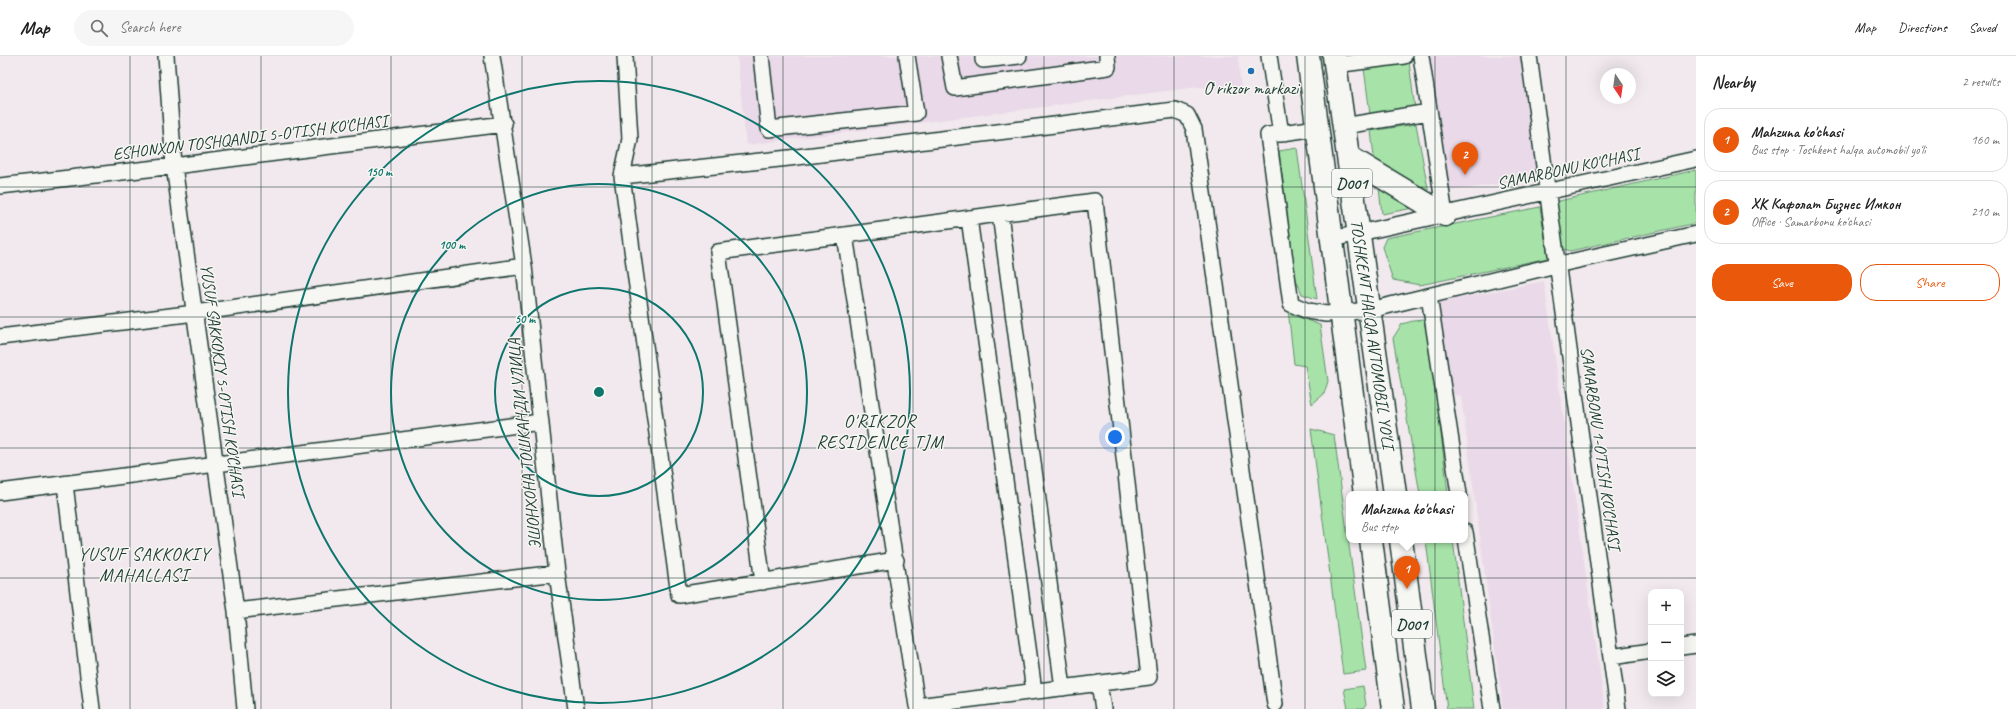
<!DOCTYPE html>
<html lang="en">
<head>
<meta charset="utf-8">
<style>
  :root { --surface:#fff; --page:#f6f6f6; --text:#222; --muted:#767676; --line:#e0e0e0; --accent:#ea580c }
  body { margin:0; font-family:Caveat,sans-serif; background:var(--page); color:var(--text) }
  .controls { position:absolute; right:12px; bottom:12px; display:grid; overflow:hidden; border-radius:8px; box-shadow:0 4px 16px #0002 }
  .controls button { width:36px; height:36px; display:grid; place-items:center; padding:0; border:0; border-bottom:1px solid var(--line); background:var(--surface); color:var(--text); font:20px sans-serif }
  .compass { position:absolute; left:1600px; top:12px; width:36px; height:36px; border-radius:50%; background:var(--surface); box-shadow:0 4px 16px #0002; rotate:167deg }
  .you { position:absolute; left:1115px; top:381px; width:14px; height:14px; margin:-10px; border:3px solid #fff; border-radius:50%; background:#1a73e8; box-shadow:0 0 0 6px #1a73e833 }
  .badge { display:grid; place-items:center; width:26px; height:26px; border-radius:50%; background:var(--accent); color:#fff; font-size:13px; font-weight:700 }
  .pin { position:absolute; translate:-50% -33px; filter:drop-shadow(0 1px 2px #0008) }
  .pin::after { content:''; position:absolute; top:21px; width:14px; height:12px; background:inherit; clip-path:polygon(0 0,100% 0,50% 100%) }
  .popup { position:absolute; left:1346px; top:435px; width:122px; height:52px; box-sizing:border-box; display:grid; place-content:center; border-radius:8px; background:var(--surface); filter:drop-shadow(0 1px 3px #0005); font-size:13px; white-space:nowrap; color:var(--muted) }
  .popup b { font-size:15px; color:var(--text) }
  .popup::after { content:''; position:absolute; left:50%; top:100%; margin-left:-8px; border:8px solid transparent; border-top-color:var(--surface) }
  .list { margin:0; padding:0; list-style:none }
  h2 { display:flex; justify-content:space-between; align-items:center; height:52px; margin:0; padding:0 16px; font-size:17px }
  h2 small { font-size:13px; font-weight:400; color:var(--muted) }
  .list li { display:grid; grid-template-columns:26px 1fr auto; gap:12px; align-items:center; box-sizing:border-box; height:64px; margin:0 8px 8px; padding:0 8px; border:1px solid var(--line); border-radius:16px }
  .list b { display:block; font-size:15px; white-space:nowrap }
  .list p { margin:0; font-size:13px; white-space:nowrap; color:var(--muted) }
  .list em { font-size:13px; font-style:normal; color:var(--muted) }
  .actions { display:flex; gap:8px; padding:12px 16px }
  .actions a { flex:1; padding:9px 0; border:1px solid var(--accent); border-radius:16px; text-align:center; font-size:14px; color:var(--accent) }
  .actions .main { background:var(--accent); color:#fff }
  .icon { flex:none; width:22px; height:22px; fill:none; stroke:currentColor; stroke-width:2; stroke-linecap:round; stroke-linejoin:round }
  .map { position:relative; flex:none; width:1696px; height:653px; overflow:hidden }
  header { display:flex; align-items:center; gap:24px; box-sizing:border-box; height:56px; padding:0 20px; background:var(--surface); border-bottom:1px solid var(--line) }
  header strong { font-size:19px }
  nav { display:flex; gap:22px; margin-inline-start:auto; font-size:14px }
  .search { width:280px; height:36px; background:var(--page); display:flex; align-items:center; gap:10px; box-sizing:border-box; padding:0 14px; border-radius:22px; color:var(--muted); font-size:15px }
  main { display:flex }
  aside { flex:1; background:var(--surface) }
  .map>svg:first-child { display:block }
  .built { fill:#ead9e8 }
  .green { fill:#a7e3a9; stroke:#63906e }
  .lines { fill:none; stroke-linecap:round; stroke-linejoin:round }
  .minor-casing { stroke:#1f3d34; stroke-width:18 }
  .highway-casing { stroke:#1f3d34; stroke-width:25 }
  .minor { stroke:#f6f6f2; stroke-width:15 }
  .highway { stroke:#f6f6f2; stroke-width:22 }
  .grid { fill:none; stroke:#1f3d34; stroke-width:1; stroke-opacity:0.55 }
  .ring { fill:none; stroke:#0f766e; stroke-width:2 }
  .poi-dot { fill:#1f6fb2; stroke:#f6f6f2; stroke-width:1.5 }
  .labels { text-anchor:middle; stroke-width:3; stroke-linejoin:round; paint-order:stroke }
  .shield { fill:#f6f6f2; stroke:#60746d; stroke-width:1 }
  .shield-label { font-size:16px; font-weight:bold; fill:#1f3d34 }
  .poi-label { font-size:17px; fill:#1f3d34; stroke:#f6f6f2 }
  .street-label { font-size:17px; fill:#1f3d34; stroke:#f6f6f2 }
  .neighbourhood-label { font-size:18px; letter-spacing:1px; fill:#1f3d34; stroke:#f6f6f2 }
  .centre { fill:#0f766e; stroke:#f6f6f2; stroke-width:2 }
  .ring-label { font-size:12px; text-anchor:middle; font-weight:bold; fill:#0f766e; stroke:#f6f6f2; stroke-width:3; stroke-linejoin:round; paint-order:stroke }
</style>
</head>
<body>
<header>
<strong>Map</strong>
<div class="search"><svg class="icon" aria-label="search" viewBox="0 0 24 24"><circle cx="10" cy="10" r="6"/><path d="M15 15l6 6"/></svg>Search here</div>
<nav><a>Map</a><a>Directions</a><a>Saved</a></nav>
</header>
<main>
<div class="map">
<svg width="1696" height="653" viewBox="0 0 1696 653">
  <rect width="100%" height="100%" fill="#f1e9ed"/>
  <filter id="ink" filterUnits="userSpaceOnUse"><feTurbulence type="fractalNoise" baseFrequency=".025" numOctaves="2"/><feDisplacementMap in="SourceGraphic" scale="8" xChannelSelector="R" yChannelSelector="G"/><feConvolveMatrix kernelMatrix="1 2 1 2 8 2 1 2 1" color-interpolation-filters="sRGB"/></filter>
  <g filter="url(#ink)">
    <path class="built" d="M737,0H1238L1241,34L1198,31L746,89Z
      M1427,0H1521L1537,122L1445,136Z
      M1544,225L1605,653H1503L1461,340L1447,338L1432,248Z"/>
    <path class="green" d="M1409,6L1415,53L1370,58L1364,12Z
      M1416,68L1430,143L1375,109L1371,75Z
      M1297,92L1317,243L1302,238L1295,221L1279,95Z
      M1696,114V167L1570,195L1561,192L1556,150L1559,145Z
      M1378,124L1424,150L1382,158Z
      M1540,151L1548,202L1420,229L1393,224L1382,191L1386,182Z
      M1288,253L1293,259L1320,269L1328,325L1324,338L1312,348L1305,310L1294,308Z
      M1423,264L1429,276L1448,438H1420L1393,282L1402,268L1413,265Z
      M1311,373L1334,379L1366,615L1343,618Z
      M1426,484H1453L1474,653H1447Z
      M1363,630L1366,649L1363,653H1348L1344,633Z"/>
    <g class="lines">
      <g class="minor-casing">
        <path id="minor" d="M166,0L174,110L236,555L245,653
          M492,0L524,210L557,517L576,653
          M625,0L630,83L622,120L679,539L896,504
          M761,0L769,73L916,57L907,0
          M949,0L955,32L1108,11L1107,0
          M983,0V4L1019,0
          M1269,0L1281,78
          M1421,0L1445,159
          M1529,0L1618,653
          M1335,9L1404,0
          M1344,70L1429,56
          M1317,72L1268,79L1291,248L1308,255L1326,258L1370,254L1556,209L1696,178
          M622,120L789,102L1175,54L1187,59L1194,73L1275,648
          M0,130L174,110L504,68
          M1095,145L1149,621L917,650L845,179Z
          M1000,158L1063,632
          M969,162L1034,635
          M1332,183L1696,103
          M1429,240L1459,438
          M0,281L195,257L524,210
          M65,428L92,653
          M0,436L541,366
          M1465,476L1492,653
          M763,526L718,196L845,179
          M236,555L557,517
          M1681,591L1696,589
          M1611,601L1651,595
          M1099,627L1103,653"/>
      </g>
      <g class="highway-casing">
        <path id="highway" d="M1308,0L1365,438
          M1334,0L1395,438
          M1349,101L1445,159
          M1371,484L1393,653
          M1401,484L1423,653"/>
      </g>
      <use href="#minor" class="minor"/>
      <use href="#highway" class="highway"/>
    </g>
  </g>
  <path class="grid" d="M130,0V653M261,0V653M391,0V653M522,0V653M652,0V653M783,0V653M913,0V653M1044,0V653M1174,0V653M1305,0V653M1435,0V653M1566,0V653M0,131H1696M0,261H1696M0,392H1696M0,522H1696"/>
  <g class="ring">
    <circle cx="599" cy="336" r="104"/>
    <circle cx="599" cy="336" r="208"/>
    <circle cx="599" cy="336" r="311"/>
  </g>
  <circle class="poi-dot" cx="1251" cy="15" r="4"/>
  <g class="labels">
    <g class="shield">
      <rect x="1332" y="113" width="40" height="28" rx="3"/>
      <rect x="1392" y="554" width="40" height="28" rx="3"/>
    </g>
    <g class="shield-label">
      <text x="1352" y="133">D001</text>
      <text x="1412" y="574">D001</text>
    </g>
    <g class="poi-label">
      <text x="1251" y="38">Oʻrikzor markazi</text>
    </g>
    <g class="street-label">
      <text transform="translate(250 81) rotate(-7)" y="6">ESHONXON TOSHQANDI 5-O'TISH KO'CHASI</text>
      <text transform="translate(1568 112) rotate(-12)" y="6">SAMARBONU KO'CHASI</text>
      <text transform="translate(1373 278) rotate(82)" y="6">TOSHKENT HALQA AVTOMOBIL YO'LI</text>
      <text transform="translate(223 324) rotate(82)" y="6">YUSUF SAKKOKIY 5-O'TISH KO'CHASI</text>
      <text transform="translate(524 388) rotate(-96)" y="6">ЭШОНХОНА ТОШКАНДИ УЛИЦА</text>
      <text transform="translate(1601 392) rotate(82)" y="6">SAMARBONU 1-O'TISH KO'CHASI</text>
    </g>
    <g class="neighbourhood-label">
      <text x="880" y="371">O'RIKZOR<tspan x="880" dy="21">RESIDENCE TJM</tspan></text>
      <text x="144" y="504">YUSUF SAKKOKIY<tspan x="144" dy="21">MAHALLASI</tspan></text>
    </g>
  </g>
  <circle cx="599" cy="336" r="6" class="centre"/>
  <g class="ring-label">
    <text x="379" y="120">150 m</text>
    <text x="452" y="193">100 m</text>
    <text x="525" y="267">50 m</text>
  </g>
</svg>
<div class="controls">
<button>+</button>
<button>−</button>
<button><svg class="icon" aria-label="layers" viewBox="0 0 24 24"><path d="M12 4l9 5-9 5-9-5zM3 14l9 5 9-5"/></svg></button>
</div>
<svg class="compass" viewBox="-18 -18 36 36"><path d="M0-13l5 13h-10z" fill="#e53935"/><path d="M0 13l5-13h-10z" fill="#767676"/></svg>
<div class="you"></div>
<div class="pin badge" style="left:1407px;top:533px">1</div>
<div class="popup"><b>Mahzuna ko'chasi</b>Bus stop</div>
<div class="pin badge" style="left:1465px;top:119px">2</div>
</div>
<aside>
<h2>Nearby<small>2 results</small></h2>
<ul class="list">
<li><span class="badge">1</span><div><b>Mahzuna ko'chasi</b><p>Bus stop · Toshkent halqa avtomobil yo'li</p></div><em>160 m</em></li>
<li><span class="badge">2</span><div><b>ХК Кафолат Бизнес Имкон</b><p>Office · Samarbonu ko'chasi</p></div><em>210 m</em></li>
</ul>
<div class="actions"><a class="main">Save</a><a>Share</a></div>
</aside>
</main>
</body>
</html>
